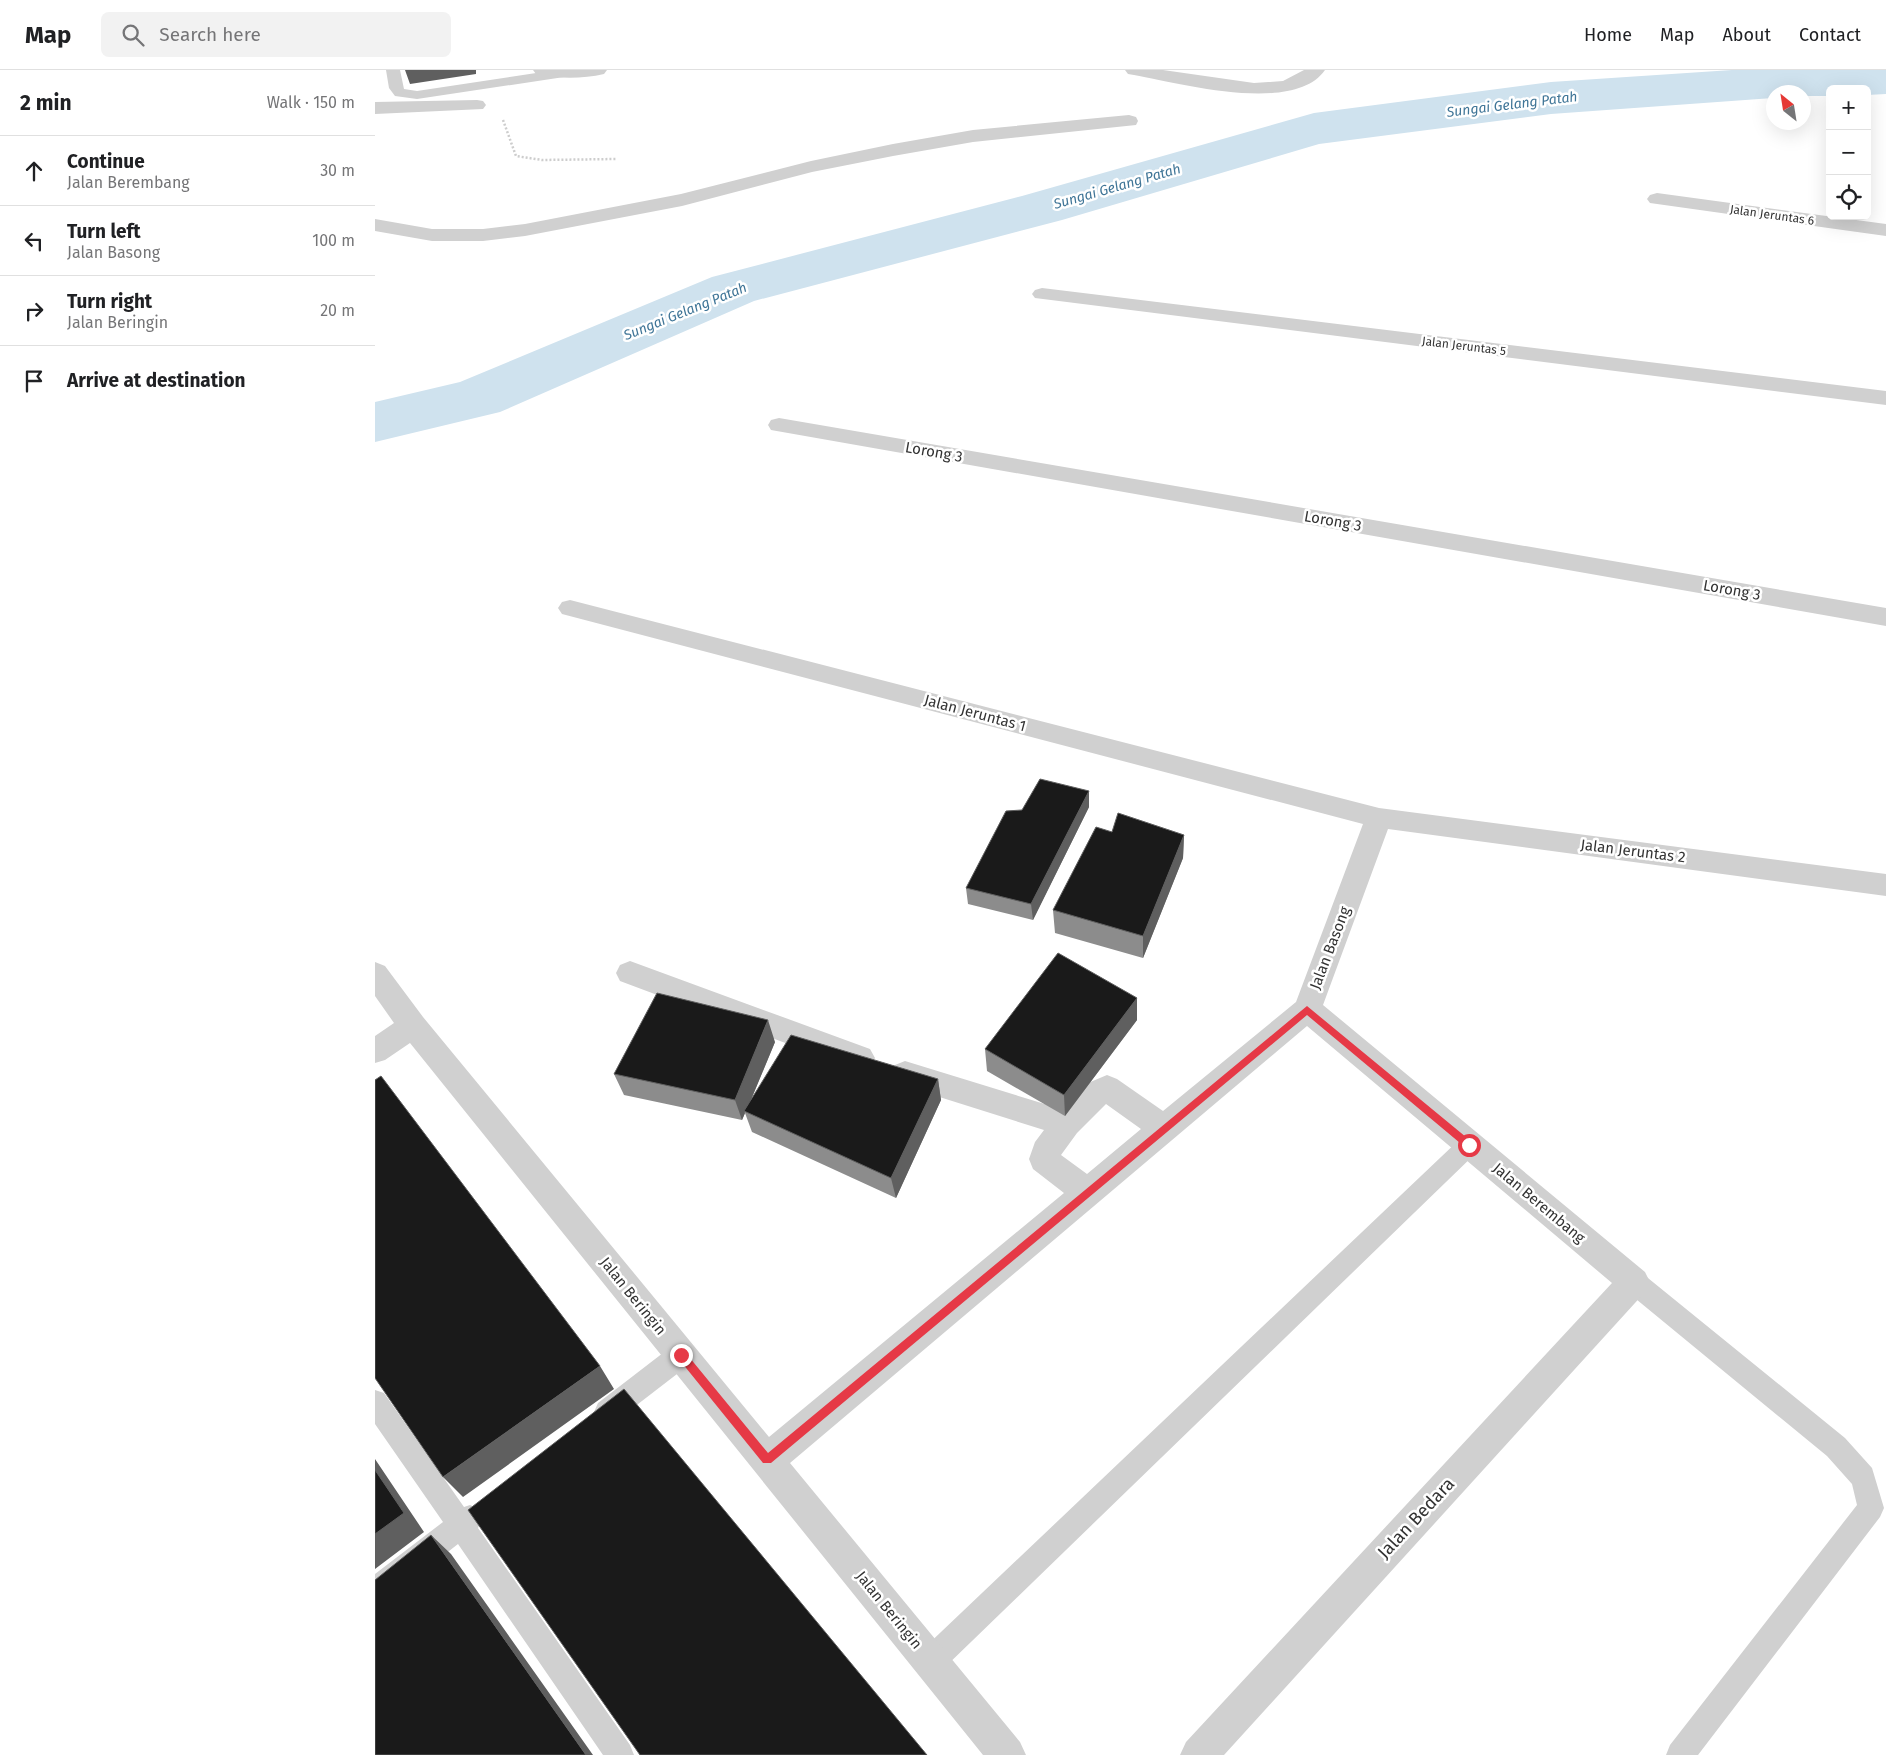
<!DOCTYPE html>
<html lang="en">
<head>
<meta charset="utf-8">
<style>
  :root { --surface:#fff; --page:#f2f2f2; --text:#202124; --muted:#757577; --line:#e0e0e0 }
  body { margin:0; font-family:"Fira Sans",sans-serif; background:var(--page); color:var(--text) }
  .controls { position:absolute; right:15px; top:15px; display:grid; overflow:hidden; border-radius:8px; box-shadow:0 5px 20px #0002 }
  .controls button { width:45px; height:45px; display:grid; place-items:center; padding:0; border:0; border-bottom:1px solid var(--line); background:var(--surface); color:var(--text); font:25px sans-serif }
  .compass { position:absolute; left:1391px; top:15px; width:45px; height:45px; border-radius:50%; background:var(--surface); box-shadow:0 5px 20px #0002; rotate:330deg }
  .stop { position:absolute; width:15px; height:15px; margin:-11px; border:4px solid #e63946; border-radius:50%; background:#fff }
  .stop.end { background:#e63946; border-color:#fff; box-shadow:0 1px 5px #0008 }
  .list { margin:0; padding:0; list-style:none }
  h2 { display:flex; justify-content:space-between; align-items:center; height:65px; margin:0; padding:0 20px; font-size:21px }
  h2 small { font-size:16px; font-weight:400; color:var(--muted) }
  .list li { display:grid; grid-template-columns:32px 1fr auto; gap:15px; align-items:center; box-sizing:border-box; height:70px; padding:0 20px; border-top:1px solid var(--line) }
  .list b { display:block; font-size:19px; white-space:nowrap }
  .list p { margin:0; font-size:16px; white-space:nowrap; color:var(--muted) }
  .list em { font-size:16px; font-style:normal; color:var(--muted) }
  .icon { flex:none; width:28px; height:28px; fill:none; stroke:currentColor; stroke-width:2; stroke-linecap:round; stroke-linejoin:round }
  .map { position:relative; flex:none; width:1511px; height:1685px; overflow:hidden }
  header { display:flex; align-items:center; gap:30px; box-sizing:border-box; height:70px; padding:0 25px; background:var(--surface); border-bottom:1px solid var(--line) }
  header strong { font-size:24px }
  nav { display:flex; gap:28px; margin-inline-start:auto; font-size:18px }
  .search { width:350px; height:45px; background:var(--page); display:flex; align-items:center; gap:12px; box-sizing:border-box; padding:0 18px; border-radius:8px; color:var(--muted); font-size:19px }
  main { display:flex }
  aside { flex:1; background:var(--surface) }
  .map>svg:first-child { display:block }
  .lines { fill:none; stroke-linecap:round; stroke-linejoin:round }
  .river { fill:#cfe2ee; fill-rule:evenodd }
  .path { stroke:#cdcdcd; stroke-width:2.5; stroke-dasharray:2 2; stroke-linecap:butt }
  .service { fill:#d0d0d0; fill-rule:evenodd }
  .minor { fill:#d0d0d0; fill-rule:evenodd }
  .wall { fill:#8c8c8c }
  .shaded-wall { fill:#5f5f5f }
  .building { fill:#1a1a1a; stroke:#5f5f5f }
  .route { fill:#e63946 }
  .labels { text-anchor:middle; stroke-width:5; stroke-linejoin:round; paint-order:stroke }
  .far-street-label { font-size:12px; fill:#333; stroke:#fff }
  .far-water-label { font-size:14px; font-style:italic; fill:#3f7597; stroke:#fff }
  .street-label { font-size:15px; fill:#333; stroke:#fff }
  .near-street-label { font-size:18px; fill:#333; stroke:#fff }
</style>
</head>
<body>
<header>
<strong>Map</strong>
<div class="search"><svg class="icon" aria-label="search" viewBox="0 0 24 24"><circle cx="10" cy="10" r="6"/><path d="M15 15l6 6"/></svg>Search here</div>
<nav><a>Home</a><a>Map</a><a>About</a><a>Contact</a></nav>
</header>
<main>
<aside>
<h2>2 min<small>Walk · 150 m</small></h2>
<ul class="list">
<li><svg class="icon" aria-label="ahead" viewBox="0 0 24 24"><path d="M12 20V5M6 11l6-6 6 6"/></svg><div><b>Continue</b><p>Jalan Berembang</p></div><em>30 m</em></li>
<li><svg class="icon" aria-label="left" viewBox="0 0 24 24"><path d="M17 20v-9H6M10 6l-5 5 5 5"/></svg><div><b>Turn left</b><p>Jalan Basong</p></div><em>100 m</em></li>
<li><svg class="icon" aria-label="right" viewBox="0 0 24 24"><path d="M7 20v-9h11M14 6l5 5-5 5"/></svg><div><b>Turn right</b><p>Jalan Beringin</p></div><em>20 m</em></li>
<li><svg class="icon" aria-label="arrive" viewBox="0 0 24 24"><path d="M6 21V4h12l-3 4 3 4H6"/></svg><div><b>Arrive at destination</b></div></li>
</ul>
</aside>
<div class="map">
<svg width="1511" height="1685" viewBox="0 0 1511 1685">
  <rect width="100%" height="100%" fill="#fff"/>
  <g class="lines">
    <path class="river" d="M1357,0H1511V24L1492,25V19H1455V26H1428V22H1398V28L1176,44L944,74L687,150L379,231L125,342L0,372V332L85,312L337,207L647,126L939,43L1176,12Z"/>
    <path class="path" d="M128,50L141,86L167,90L241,89"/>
    <path class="service" d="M11,0H25L29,19L42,21L181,0H194L196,3L189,7L42,29L20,26L14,18Z
      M1094,1065L1102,1068L1106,1075L1102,1082L566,1601L556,1605L546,1601L542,1591L546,1581L1086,1068Z
      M1259,1201L1268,1204L1470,1368L1497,1398L1509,1438L1505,1447L1323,1685H1291L1295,1675L1482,1435L1477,1414L1452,1386L1250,1220L1247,1212L1250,1204Z
      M306,1273L315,1276L319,1285L315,1294L241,1351L232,1355L223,1351L219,1342L223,1333L297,1276Z
      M0,1320L9,1323L89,1437L95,1435L104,1439L108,1448L103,1458L255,1675L259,1685H228L83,1474L10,1531L0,1535V1504L68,1452L0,1354Z"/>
    <path class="minor" d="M158,0H232L229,4C207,9 183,9 161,4Z
      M750,0H788L879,13L908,11L929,0H950C919,45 804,13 759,5L753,4Z
      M102,30L108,31L111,35L108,39L0,44V32Z
      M754,45L761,47L763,51L761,55L598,72L518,86L437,102L307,136L150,166L108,171H57L0,161V149L57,159H108L150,154L306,124L436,91L518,74L598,60Z
      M1282,123L1511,154V166L1275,133L1272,129L1275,125Z
      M667,218L1511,321V335L660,228L657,224L660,220Z
      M404,348L1511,538V556L396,360L393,355L396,350Z
      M195,530L1004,738L1511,804V826L1013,759L948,935L1270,1202L1275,1212L1270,1222L849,1685H805L811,1672L1237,1213L932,956L415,1393L645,1672L651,1685H608L35,973L10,990L0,993V966L19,953L0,926V892L10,896L48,947L394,1367L689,1123L658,1099L654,1089L660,1072L669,1060L520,1013L515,1004L520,995L530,991L686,1039L713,1013L732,1005L742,1009L788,1041L921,932L988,754L187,544L183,538L187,532ZM731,1034L766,1059L712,1104L686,1085L702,1063Z
      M255,891L495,979L500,988L495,997L485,1001L245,911L241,903L245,895Z"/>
  </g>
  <path class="wall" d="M714,721V737L658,850L593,834L591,818L647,740Z
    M737,762L809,765L808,788L768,888L680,863L678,840Z
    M762,928V950L690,1046L612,1001L610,979Z
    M400,972L374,1034L563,1009L566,1030L521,1128L377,1062L370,1043L367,1050L249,1025L239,1004Z"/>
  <path class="shaded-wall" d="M30,0H101V4L35,14Z
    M714,721V737L658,850L656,834Z
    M809,765L808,788L768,888V866Z
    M762,928V950L690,1046L689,1025Z
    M393,950L400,972L371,1042L369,1041L370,1043L367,1050L360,1030Z
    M563,1009L566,1030L521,1128L516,1108Z
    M225,1296L239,1319L88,1427L68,1407Z
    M0,1389L49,1462L0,1499Z
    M56,1465L76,1484L218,1685H211Z"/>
  <path class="building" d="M665,709L714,721L656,834L591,818L631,741L647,740Z
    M743,743L809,765L768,866L678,840L721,757L737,762Z
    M683,883L762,928L689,1025L610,979Z
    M282,923L393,950L360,1030L239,1004Z
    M416,965L563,1009L516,1108L369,1041Z
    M6,1006L225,1296L68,1407L0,1308V1010Z
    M249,1319L552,1685H265L93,1440Z
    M0,1400L29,1443L0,1464Z
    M56,1465L211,1685H0V1510Z"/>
  <path class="route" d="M932,936L1097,1072V1078H1091L932,945L396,1393H388L303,1288V1282H310L393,1383Z"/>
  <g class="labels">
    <g class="far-street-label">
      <text transform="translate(1397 145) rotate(8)" y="4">Jalan Jeruntas 6</text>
      <text transform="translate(1089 276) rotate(7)" y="4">Jalan Jeruntas 5</text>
    </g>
    <g class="far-water-label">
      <text transform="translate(1137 34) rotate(-7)" y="5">Sungai Gelang Patah</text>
      <text transform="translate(742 116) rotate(-16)" y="5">Sungai Gelang Patah</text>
      <text transform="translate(310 241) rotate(-22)" y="5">Sungai Gelang Patah</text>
    </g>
    <g class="street-label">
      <text transform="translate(559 382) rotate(10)" y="5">Lorong 3</text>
      <text transform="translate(958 451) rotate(10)" y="5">Lorong 3</text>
      <text transform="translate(1357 520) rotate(10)" y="5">Lorong 3</text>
      <text transform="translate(600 643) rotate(15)" y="5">Jalan Jeruntas 1</text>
      <text transform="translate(1258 781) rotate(7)" y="5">Jalan Jeruntas 2</text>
      <text transform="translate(955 878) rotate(-69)" y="5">Jalan Basong</text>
      <text transform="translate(1164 1133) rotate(40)" y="5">Jalan Berembang</text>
      <text transform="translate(258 1226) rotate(51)" y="5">Jalan Beringin</text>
      <text transform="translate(514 1540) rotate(51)" y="5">Jalan Beringin</text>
    </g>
    <g class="near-street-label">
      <text transform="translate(1041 1448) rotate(-47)" y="6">Jalan Bedara</text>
    </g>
  </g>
</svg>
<div class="controls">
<button>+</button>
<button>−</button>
<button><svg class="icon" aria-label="locate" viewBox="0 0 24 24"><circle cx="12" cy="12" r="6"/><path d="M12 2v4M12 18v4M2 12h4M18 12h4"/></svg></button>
</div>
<svg class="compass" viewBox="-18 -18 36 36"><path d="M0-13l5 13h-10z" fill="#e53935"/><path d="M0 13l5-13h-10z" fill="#757577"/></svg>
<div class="stop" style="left:1094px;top:1075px"></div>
<div class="stop end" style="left:306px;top:1285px"></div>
</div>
</main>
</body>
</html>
